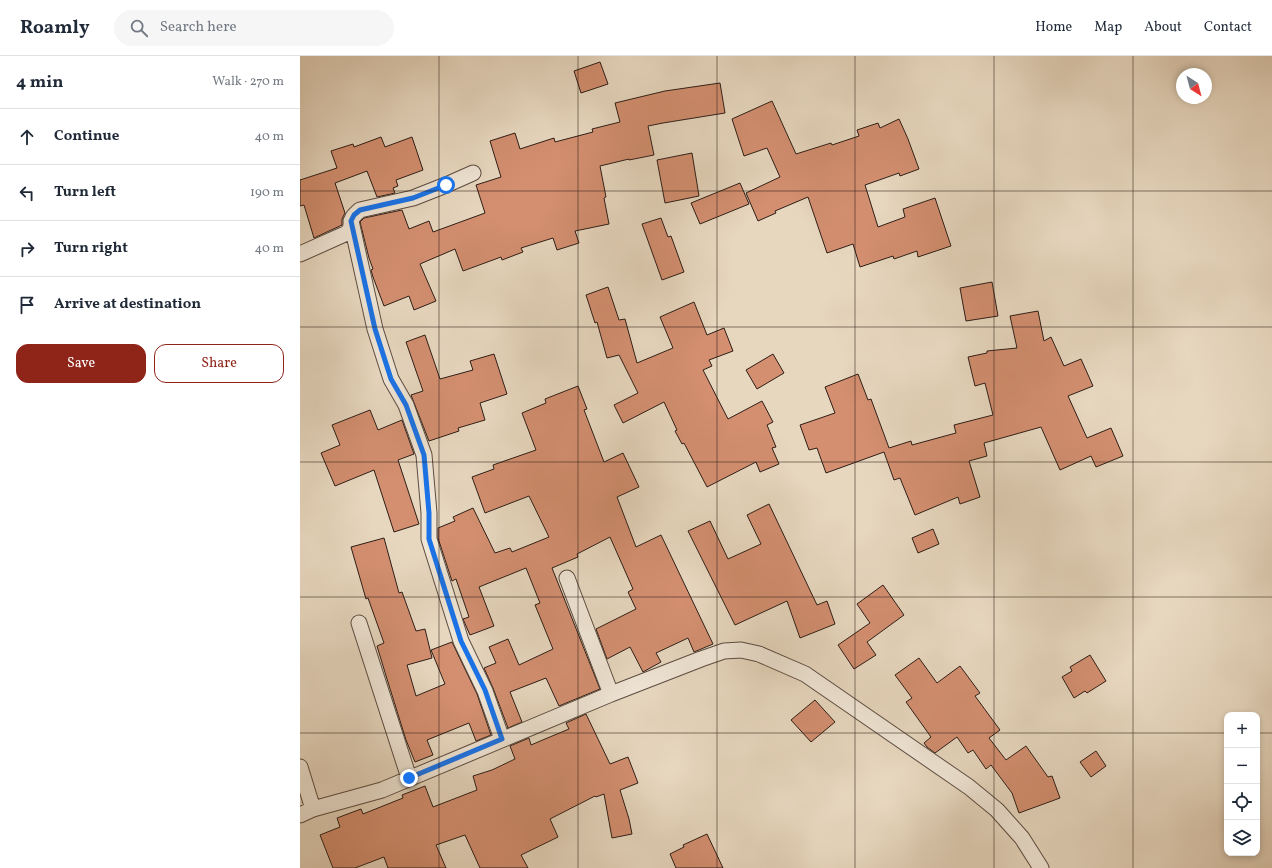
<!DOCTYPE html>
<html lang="en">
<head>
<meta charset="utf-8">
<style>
  :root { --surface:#fff; --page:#f6f6f7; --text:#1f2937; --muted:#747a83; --line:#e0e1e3; --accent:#8f2418 }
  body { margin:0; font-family:Vollkorn,serif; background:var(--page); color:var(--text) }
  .controls { position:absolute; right:12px; bottom:12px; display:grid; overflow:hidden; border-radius:8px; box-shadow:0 2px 6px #0003 }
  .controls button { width:36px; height:36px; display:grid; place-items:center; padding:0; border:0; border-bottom:1px solid var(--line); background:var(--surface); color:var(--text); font:20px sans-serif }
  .compass { position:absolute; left:876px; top:12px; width:36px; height:36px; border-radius:50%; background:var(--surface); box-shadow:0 2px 6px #0003; rotate:144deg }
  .stop { position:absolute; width:12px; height:12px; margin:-9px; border:3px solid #1a73e8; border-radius:50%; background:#fff }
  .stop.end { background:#1a73e8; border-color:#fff; box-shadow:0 1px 4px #0008 }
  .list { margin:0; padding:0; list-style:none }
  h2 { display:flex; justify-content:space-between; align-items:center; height:52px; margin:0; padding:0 16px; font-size:17px }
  h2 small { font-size:13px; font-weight:400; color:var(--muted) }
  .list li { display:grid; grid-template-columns:26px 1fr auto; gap:12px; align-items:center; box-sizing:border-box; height:56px; padding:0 16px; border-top:1px solid var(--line) }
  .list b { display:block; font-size:15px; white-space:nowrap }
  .list em { font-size:13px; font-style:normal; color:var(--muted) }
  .actions { display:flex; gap:8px; padding:12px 16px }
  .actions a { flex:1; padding:9px 0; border:1px solid var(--accent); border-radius:12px; text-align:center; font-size:14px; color:var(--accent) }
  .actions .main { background:var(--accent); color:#fff }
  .icon { flex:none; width:22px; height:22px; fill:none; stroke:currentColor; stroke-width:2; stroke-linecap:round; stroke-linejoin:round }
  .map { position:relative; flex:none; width:972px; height:812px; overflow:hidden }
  header { display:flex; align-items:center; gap:24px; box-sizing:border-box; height:56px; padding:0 20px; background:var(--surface); border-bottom:1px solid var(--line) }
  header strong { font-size:19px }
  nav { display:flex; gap:22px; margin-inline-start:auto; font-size:14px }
  .search { width:280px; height:36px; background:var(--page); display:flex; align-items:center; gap:10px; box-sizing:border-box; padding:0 14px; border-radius:22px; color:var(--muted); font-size:15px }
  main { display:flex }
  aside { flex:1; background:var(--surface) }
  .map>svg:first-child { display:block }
  .building { fill:#d38f70; stroke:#2d1d17 }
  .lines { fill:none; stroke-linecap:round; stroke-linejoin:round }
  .minor-casing { stroke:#5c4c41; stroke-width:17 }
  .minor { stroke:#efe5d5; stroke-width:15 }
  .route { stroke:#1a73e8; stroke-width:5 }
  .grid { fill:none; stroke:#2d1d17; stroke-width:1; stroke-opacity:0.55 }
</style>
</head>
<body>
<header>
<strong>Roamly</strong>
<div class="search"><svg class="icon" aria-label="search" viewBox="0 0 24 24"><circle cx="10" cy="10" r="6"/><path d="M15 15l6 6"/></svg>Search here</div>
<nav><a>Home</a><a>Map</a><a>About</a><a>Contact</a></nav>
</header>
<main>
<aside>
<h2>4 min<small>Walk · 270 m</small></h2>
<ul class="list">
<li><svg class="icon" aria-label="ahead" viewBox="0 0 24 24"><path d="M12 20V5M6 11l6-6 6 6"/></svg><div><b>Continue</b></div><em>40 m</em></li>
<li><svg class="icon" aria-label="left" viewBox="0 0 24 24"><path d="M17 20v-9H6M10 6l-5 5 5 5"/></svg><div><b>Turn left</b></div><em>190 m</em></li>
<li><svg class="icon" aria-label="right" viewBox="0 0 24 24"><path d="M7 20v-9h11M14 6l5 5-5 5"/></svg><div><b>Turn right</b></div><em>40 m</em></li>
<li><svg class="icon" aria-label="arrive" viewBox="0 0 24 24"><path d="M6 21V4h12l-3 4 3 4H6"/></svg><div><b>Arrive at destination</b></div></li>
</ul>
<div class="actions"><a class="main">Save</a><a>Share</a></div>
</aside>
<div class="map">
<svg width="972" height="812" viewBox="0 0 972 812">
  <rect width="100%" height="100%" fill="#e7d7bf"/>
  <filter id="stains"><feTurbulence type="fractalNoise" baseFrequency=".005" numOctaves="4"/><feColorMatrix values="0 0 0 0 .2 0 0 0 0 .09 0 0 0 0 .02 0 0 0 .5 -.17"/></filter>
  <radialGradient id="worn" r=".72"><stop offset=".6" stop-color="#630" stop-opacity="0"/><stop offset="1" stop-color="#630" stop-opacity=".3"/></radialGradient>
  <path class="building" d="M300,6L308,28L281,37L274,15Z
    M420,27L425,57L363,67L348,70L354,99L329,104V103L300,110L306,141L304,142L309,168L275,175L279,187L257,194L253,182L221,192L223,196L202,204L201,201L163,215L155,193L120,208L136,245L114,254L109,240L84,250L73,221L71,214L73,213L69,202L60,166L64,162L102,154L109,173L129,165L133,176L185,157L176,129L201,121L190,85L215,77L220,93L254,82L255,86L293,76L292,73L320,66L315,47L365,35Z
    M472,45L496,98L531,87L532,89L559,80L557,74L578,67L580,72L599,63L608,83L619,113L600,120L599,117L565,129L578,171L605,161L603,153L635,142L651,190L618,201L617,195L594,203L593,200L560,211L553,188L527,197L508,141L475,155L476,157L458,165L446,137L480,121L467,92L444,100L432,63Z
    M81,81L85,91L112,81L123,114L96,124L98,130L93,132L95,137L77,141L67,115L35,127L45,157L42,163V169L14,182L4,149L0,150V124L37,112L31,95L53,88L54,91Z
    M392,97L399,140L365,147L357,104Z
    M440,127L449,148L400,168L391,147Z
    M361,162L368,181L371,180L384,216L362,224L342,168Z
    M692,226L698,260L666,265L660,232Z
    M308,231L319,264L325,263L337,307L373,292L360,261L394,246L407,279L424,272L433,295L409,304L412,310L403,314L428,363L462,345L473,366L467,369L476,391L472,392L479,408L460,416L456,406L407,431L384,387L382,388L375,375L377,374L364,346L323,367L314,349L338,337L319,299L307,302L297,266L295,267L286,239Z
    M738,255L744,285L751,281L764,310L781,303L793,330L768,340L787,382L811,372L823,400L796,411L791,400L760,414L741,371L684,387L687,400L669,405L680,441L660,448L658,441L615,459L600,422L594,424L584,396L526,417L517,392L509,394L500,369L535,357L525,331L558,318L568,344L571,343L589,392L611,385L612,389L656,377L654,369L693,359L685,327L675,330L668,301L687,297V295L717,292L710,260Z
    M125,279L140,323L173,314L170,305L194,298L207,338L180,347L185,364L158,372L159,375L129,385L111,339L123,335L106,286Z
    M473,298L484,317L457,333L446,314Z
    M278,330L287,353L284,354L304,406L323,397L339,431L317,441L336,491L361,479L413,588L394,596L388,582L356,597L361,606L343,616L330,591L307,603L296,573L336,553L328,536L333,533L310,481L277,498L278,501L252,512L300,633L259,650L246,622L210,636L222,666L208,672L193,632L184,612L196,607L189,591L208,583L219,609L253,593L235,549L240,547L226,512L179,531L194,570L170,579L163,563L169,561L156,523L152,525L138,482V472L155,465L153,461L173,452L195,497L210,492L212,496L249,481L229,440L185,457L172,421L194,413L193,409L236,394L222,357L246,347L245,343Z
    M70,354L78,374L102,364L114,398L98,404L119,468L94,476L74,414L35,430L21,397L40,389L32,369Z
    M469,448L517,549L527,545L535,568L500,582L487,545L435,569L388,475L410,465L428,503L461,488L447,459Z
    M633,473L639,488L618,497L612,482Z
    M84,482L99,537L102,536L116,575L125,573L132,602L107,609L116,640L145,628L131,594L152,586L177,638L191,679L176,685L169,667L127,684L133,699L115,706L106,684L87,623L77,590L84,587L68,542L66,543L51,491Z
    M583,529L604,559L567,586L576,599L554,613L538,589L570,567L557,548Z
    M790,599L806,625L787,637L785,635L774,642L762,621L772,615L770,611Z
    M619,602L637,627L660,610L680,637L675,640L700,674L689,682L706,704L726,690L748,721L752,720L760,742L719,757L712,737L691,709L686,713L673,694L668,697L657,681L635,697L627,691L624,687L631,681L606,646L612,642L595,619Z
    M515,644L535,666L511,686L491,664Z
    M286,658L310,708L328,701L338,727L320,734L329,763L332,778L312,782L304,738L296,741L295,740L250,763L258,781L221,799L228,812H180L165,779L136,789L146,812H88L84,801L55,812H33L20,779L40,771L37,762L61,753L63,758L103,742L102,739L125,730L133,751L177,734L173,720L192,714L215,703L210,690L229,682L231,689L245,683L269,673L266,667Z
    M796,695L806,710L791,721L780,706Z
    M407,778L423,812H376L370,798L384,791L383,789Z"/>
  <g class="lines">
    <g class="minor-casing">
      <path id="minor" d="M51,165L75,273L91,323L106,349L124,399L129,457V483L161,585L185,635L202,683
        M0,198L47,177L51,172C50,163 53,160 60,154L113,142L146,129L173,117
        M267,522L311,638
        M59,567L109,722
        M0,711L13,753
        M0,759L13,753L82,734L311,638L401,603L424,595L441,594L459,598L505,618L669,731L697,754L722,782L741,812"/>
    </g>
    <use href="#minor" class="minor"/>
  </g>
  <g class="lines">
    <path class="route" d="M109,722L202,683L185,634L161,585L129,483V457L124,399L106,349L91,323L75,273L51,165L54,159L60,154L113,142L146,129"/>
  </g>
  <path class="grid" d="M139,0V812M278,0V812M417,0V812M555,0V812M694,0V812M833,0V812M0,135H972M0,271H972M0,406H972M0,541H972M0,677H927M957,677H972"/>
  <rect width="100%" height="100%" filter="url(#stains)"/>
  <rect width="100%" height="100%" fill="url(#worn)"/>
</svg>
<div class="controls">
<button>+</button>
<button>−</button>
<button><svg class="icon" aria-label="locate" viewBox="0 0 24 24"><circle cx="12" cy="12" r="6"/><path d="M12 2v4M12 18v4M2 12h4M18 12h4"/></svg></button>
<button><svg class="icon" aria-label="layers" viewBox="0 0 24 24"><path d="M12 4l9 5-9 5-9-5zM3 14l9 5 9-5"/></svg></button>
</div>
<svg class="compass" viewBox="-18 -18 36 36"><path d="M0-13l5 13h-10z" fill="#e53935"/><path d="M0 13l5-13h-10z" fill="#747a83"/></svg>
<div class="stop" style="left:146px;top:129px"></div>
<div class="stop end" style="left:109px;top:722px"></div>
</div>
</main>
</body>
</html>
